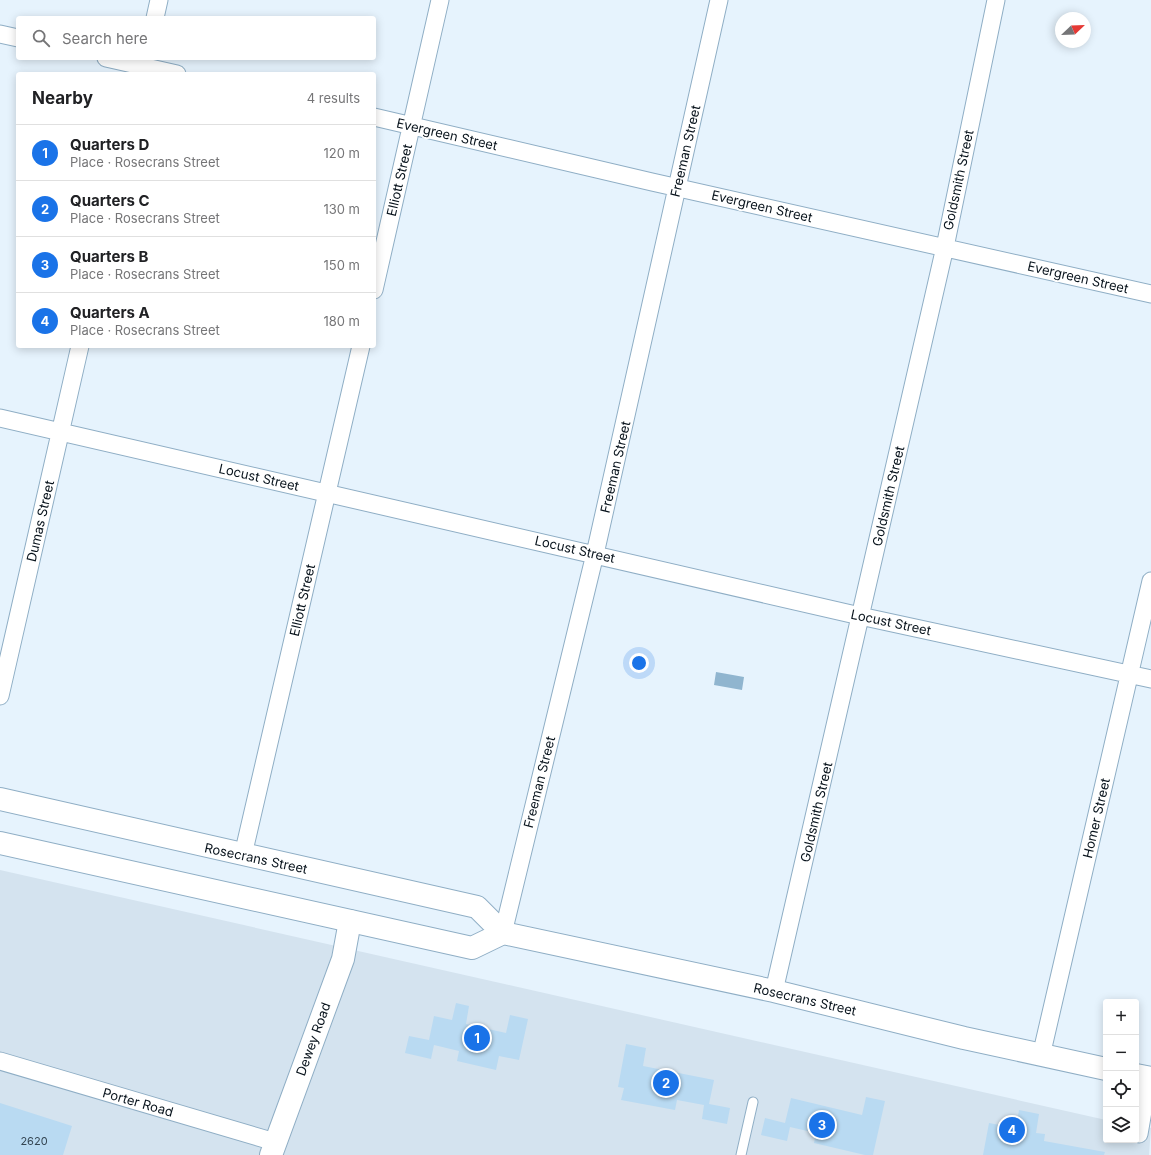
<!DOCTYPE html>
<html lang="en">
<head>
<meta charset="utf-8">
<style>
  :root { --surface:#fff; --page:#f2f2f2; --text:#202124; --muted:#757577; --line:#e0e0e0; --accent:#1a73e8 }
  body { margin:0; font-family:Inter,sans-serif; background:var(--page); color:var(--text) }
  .controls { position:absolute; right:12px; bottom:12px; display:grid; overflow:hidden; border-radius:4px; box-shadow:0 2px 10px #0003 }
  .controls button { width:36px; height:36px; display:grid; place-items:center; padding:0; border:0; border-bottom:1px solid var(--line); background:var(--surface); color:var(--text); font:20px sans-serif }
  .compass { position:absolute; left:1055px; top:12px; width:36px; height:36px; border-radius:50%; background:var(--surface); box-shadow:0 2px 10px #0003; rotate:67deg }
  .you { position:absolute; left:639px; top:663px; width:14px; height:14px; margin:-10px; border:3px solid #fff; border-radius:50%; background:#1a73e8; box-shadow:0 0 0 6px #1a73e833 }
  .badge { display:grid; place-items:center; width:26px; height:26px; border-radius:50%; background:var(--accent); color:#fff; font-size:13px; font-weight:700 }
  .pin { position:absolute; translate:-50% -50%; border:2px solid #fff; box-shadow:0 1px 4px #0006 }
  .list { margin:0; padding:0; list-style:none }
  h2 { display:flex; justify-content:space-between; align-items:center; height:52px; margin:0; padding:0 16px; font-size:17px }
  h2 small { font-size:13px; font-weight:400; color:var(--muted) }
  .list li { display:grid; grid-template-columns:26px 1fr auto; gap:12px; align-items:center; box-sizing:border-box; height:56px; padding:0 16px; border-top:1px solid var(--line) }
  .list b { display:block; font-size:15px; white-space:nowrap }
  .list p { margin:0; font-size:13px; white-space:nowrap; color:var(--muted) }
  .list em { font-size:13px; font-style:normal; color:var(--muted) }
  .icon { flex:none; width:22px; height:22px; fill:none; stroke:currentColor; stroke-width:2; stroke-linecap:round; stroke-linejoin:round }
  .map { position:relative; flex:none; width:1151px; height:1155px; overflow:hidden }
  .search { position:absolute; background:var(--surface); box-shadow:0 2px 10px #0003; left:16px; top:16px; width:360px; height:44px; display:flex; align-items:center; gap:10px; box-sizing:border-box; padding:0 14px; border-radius:4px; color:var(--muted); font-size:15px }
  .panel { position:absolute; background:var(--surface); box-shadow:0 2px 10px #0003; left:16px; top:72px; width:360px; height:276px; border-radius:4px }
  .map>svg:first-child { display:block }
  .built { fill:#d4e3ef }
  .water { fill:#90b5cf }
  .building { fill:#b9daf2 }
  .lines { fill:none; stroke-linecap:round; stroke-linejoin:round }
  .service-casing { stroke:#8faec5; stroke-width:11 }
  .minor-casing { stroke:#8faec5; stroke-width:19 }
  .tertiary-casing { stroke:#8faec5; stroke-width:24 }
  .primary-casing { stroke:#8faec5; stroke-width:24 }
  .service { stroke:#fff; stroke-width:9 }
  .minor { stroke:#fff; stroke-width:17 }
  .tertiary { stroke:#fff; stroke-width:22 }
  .primary { stroke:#fff; stroke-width:22 }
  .labels { text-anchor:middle; stroke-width:4; stroke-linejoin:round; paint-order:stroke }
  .number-label { font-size:11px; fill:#344552 }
  .street-label { font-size:13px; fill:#08131c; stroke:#fff }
</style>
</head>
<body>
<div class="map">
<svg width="1151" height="1155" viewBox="0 0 1151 1155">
  <rect width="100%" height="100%" fill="#e6f3fd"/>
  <path class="built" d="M0,870L1106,1120V1140H1136V1125L1151,1128L1149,1155H0Z"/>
  <path class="water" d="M716,672L744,677L742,690L714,685Z"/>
  <path class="building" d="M456,1003L469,1006L466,1024L506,1033L510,1015L528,1019L519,1060L499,1056L496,1070L457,1061L459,1051L434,1045L431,1059L405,1053L409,1036L429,1040L434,1016L452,1020Z
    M626,1044L646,1048L643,1066L714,1080L709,1104L730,1108L727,1124L702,1119L704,1105L677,1100L675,1110L621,1100L624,1088L618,1087Z
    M866,1097L885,1101L873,1155H865L814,1143L816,1133L790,1127L787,1141L761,1135L765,1118L785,1123L791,1098L862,1115Z
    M0,1103L72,1126L63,1155H0Z
    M1019,1110L1039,1114L1036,1133L1045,1134L1044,1141L1105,1152L1104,1155H983L989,1123L1016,1128Z"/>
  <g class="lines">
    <g class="service-casing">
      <path id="service" d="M741,1155L753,1102"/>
    </g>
    <g class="minor-casing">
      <path id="minor" d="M155,18L159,0
        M0,34L18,38
        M106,58L177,74
        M374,117L652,182L1151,294
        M374,290L440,0
        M0,418L860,616L1151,679
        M0,696L80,346
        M243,855L361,346
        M503,933L595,554L719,0
        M774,991L945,247L996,0
        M1041,1056L1151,581
        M0,1061L275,1142
        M1139,1134L1149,1077"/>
    </g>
    <g class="tertiary-casing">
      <path id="tertiary" d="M271,1155L343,959L350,921"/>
    </g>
    <g class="primary-casing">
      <path id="primary" d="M0,799L477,907L503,933L774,991L964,1038L1106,1069
        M0,843L472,948L503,933
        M1136,1075L1151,1078"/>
    </g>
    <use href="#service" class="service"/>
    <use href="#minor" class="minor"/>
    <use href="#tertiary" class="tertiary"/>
    <use href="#primary" class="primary"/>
  </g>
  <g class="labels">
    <g class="number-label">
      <text x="34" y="1145">2620</text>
    </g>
    <g class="street-label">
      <text transform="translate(447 134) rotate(13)" y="5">Evergreen Street</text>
      <text transform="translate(685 151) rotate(-77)" y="5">Freeman Street</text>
      <text transform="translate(399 180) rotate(-77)" y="5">Elliott Street</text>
      <text transform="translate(958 180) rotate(-78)" y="5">Goldsmith Street</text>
      <text transform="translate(762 206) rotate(13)" y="5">Evergreen Street</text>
      <text transform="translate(1078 277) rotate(13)" y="5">Evergreen Street</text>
      <text transform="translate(615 467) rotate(-77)" y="5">Freeman Street</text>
      <text transform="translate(259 477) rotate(13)" y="5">Locust Street</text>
      <text transform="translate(888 496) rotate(-77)" y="5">Goldsmith Street</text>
      <text transform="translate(40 521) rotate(-77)" y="5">Dumas Street</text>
      <text transform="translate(575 549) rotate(13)" y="5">Locust Street</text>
      <text transform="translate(302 600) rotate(-77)" y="5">Elliott Street</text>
      <text transform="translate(891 622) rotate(12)" y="5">Locust Street</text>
      <text transform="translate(539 782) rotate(-76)" y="5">Freeman Street</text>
      <text transform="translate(816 812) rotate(-77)" y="5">Goldsmith Street</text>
      <text transform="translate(1096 818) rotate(-77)" y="5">Homer Street</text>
      <text transform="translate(256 858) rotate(12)" y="5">Rosecrans Street</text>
      <text transform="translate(805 999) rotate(13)" y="5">Rosecrans Street</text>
      <text transform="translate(313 1039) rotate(-70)" y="5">Dewey Road</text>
      <text transform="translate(138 1102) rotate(16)" y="5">Porter Road</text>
    </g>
  </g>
</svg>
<div class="controls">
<button>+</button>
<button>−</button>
<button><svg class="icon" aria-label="locate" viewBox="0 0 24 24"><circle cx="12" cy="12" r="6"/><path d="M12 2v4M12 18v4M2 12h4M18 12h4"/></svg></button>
<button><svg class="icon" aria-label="layers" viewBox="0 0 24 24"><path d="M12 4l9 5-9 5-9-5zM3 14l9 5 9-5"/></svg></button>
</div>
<svg class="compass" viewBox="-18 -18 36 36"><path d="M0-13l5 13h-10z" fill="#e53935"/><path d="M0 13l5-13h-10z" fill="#757577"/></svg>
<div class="you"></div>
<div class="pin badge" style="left:477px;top:1038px">1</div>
<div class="pin badge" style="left:666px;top:1083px">2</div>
<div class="pin badge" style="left:822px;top:1125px">3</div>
<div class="pin badge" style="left:1012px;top:1130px">4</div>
<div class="search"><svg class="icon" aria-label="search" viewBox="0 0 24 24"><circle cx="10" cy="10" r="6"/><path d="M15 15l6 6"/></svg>Search here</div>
<section class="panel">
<h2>Nearby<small>4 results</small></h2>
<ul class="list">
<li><span class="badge">1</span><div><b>Quarters D</b><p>Place · Rosecrans Street</p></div><em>120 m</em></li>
<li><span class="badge">2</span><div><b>Quarters C</b><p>Place · Rosecrans Street</p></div><em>130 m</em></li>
<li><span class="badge">3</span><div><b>Quarters B</b><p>Place · Rosecrans Street</p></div><em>150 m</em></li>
<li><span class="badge">4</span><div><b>Quarters A</b><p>Place · Rosecrans Street</p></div><em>180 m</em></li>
</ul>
</section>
</div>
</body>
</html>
